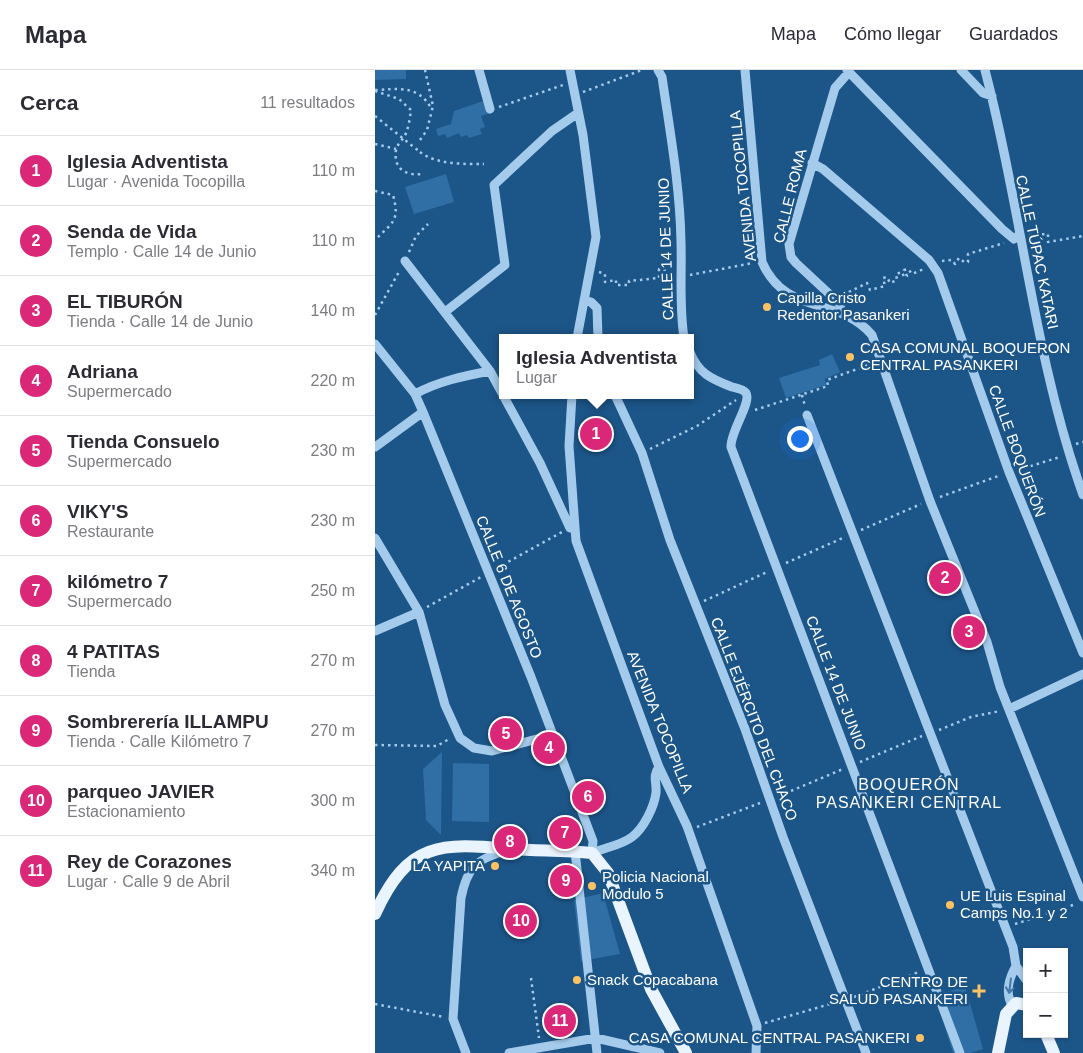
<!DOCTYPE html>
<html lang="es">
<head>
<meta charset="utf-8">
<style>
  :root { --surface:#fff; --page:#f2f2f3; --text:#2b2b33; --muted:#7c7c81; --line:#e1e1e2; --accent:#db2777 }
  body { margin:0; font-family:Helvetica,sans-serif; background:var(--page); color:var(--text) }
  .controls { position:absolute; right:15px; bottom:15px; display:grid; overflow:hidden; border-radius:0px; box-shadow:0 1px 4px #0004 }
  .controls button { width:45px; height:45px; display:grid; place-items:center; padding:0; border:0; border-bottom:1px solid var(--line); background:var(--surface); color:var(--text); font:25px sans-serif }
  .you { position:absolute; left:424px; top:368px; width:18px; height:18px; margin:-12px; border:4px solid #fff; border-radius:50%; background:#1a73e8; box-shadow:0 0 0 8px #1a73e833 }
  .badge { display:grid; place-items:center; width:32px; height:32px; border-radius:50%; background:var(--accent); color:#fff; font-size:16px; font-weight:700 }
  .pin { position:absolute; translate:-50% -50%; border:2px solid #fff; box-shadow:0 1px 5px #0006 }
  .popup { position:absolute; left:124px; top:264px; width:195px; height:65px; box-sizing:border-box; display:grid; place-content:center; border-radius:0px; background:var(--surface); filter:drop-shadow(0 1px 4px #0005); font-size:16px; white-space:nowrap; color:var(--muted) }
  .popup b { font-size:19px; color:var(--text) }
  .popup::after { content:''; position:absolute; left:50%; top:100%; margin-left:-10px; border:10px solid transparent; border-top-color:var(--surface) }
  .list { margin:0; padding:0; list-style:none }
  h2 { display:flex; justify-content:space-between; align-items:center; height:65px; margin:0; padding:0 20px; font-size:21px }
  h2 small { font-size:16px; font-weight:400; color:var(--muted) }
  .list li { display:grid; grid-template-columns:32px 1fr auto; gap:15px; align-items:center; box-sizing:border-box; height:70px; padding:0 20px; border-top:1px solid var(--line) }
  .list b { display:block; font-size:19px; white-space:nowrap }
  .list p { margin:0; font-size:16px; white-space:nowrap; color:var(--muted) }
  .list em { font-size:16px; font-style:normal; color:var(--muted) }
  .map { position:relative; flex:none; width:708px; height:983px; overflow:hidden }
  header { display:flex; align-items:center; gap:30px; box-sizing:border-box; height:70px; padding:0 25px; background:var(--surface); border-bottom:1px solid var(--line) }
  header strong { font-size:24px }
  nav { display:flex; gap:28px; margin-inline-start:auto; font-size:18px }
  main { display:flex }
  aside { flex:1; background:var(--surface) }
  .map>svg:first-child { display:block }
  .green { fill:#2f6fa6 }
  .lines { fill:none; stroke-linecap:round; stroke-linejoin:round }
  .path { stroke:#a5cbec; stroke-width:2.5; stroke-dasharray:2.5 4; stroke-linecap:butt }
  .minor { stroke:#a5cbec; stroke-width:9 }
  .major { stroke:#eaf4ff; stroke-width:12 }
  .path-bridge { stroke:#a5cbec; stroke-width:2.5; stroke-dasharray:2.5 4; stroke-linecap:butt }
  .oneway { stroke:#4578a6 }
  .poi-dot { fill:#fdc262; stroke:#1c5588; stroke-width:2 }
  .labels { text-anchor:middle; stroke-width:5; stroke-linejoin:round; paint-order:stroke }
  .street-label { font-size:15px; fill:#fff; stroke:#1c5588 }
  .poi-label { font-size:15px; fill:#fff; stroke:#1c5588; text-anchor:start }
  .neighbourhood-label { font-size:16px; letter-spacing:1px; fill:#fff; stroke:#1c5588 }
</style>
</head>
<body>
<header>
<strong>Mapa</strong>
<nav><a>Mapa</a><a>Cómo llegar</a><a>Guardados</a></nav>
</header>
<main>
<aside>
<h2>Cerca<small>11 resultados</small></h2>
<ul class="list">
<li><span class="badge">1</span><div><b>Iglesia Adventista</b><p>Lugar · Avenida Tocopilla</p></div><em>110 m</em></li>
<li><span class="badge">2</span><div><b>Senda de Vida</b><p>Templo · Calle 14 de Junio</p></div><em>110 m</em></li>
<li><span class="badge">3</span><div><b>EL TIBURÓN</b><p>Tienda · Calle 14 de Junio</p></div><em>140 m</em></li>
<li><span class="badge">4</span><div><b>Adriana</b><p>Supermercado</p></div><em>220 m</em></li>
<li><span class="badge">5</span><div><b>Tienda Consuelo</b><p>Supermercado</p></div><em>230 m</em></li>
<li><span class="badge">6</span><div><b>VIKY'S</b><p>Restaurante</p></div><em>230 m</em></li>
<li><span class="badge">7</span><div><b>kilómetro 7</b><p>Supermercado</p></div><em>250 m</em></li>
<li><span class="badge">8</span><div><b>4 PATITAS</b><p>Tienda</p></div><em>270 m</em></li>
<li><span class="badge">9</span><div><b>Sombrerería ILLAMPU</b><p>Tienda · Calle Kilómetro 7</p></div><em>270 m</em></li>
<li><span class="badge">10</span><div><b>parqueo JAVIER</b><p>Estacionamiento</p></div><em>300 m</em></li>
<li><span class="badge">11</span><div><b>Rey de Corazones</b><p>Lugar · Calle 9 de Abril</p></div><em>340 m</em></li>
</ul>
</aside>
<div class="map">
<svg width="708" height="983" viewBox="0 0 708 983">
  <rect width="100%" height="100%" fill="#1c5588"/>
  <path class="green" d="M0,0H31V9L0,10Z
    M111,30L116,43L106,46L110,57L105,59L107,64L94,68L92,65L86,67L84,63L72,68L70,64L63,66L61,59L76,54L79,41Z
    M71,104L79,132L39,144L30,117Z
    M457,284L465,302L450,309L449,306L451,315L411,328L404,308L445,295L444,290Z
    M67,682L66,765L51,750L48,699Z
    M78,693L114,694V752L77,751Z
    M228,823L245,884L206,891L199,830Z
    M590,916L608,979L596,983H578L560,926Z"/>
  <g class="lines">
    <path class="path" d="M0,20C24,19 43,15 56,38
      M0,21L24,29L36,40C35,47 34,56 31,63C29,69 22,74 21,80C18,99 31,106 47,104
      M208,22L267,0
      M124,37L188,15
      M45,70L52,60L58,36L50,0
      M0,74L21,79
      M45,82C62,95 89,94 109,94
      M0,121L18,125C25,151 18,152 0,170
      M654,165L673,164V172L708,166
      M34,182L41,166L53,154
      M567,191L577,190L580,194L584,188L589,192H593V184L629,173
      M224,202L230,204V212L241,210V215H254V211L284,208V199L291,200L292,208L296,207
      M315,205L378,193
      M468,225L492,213L495,220L510,216L508,208L512,207L515,213L522,210L521,204L527,202L529,207L532,206L529,200L533,199L537,204L549,199
      M0,245L25,200
      M427,325L430,336
      M380,340L453,316L452,310L496,294
      M701,374L708,372
      M275,379L322,356L361,330
      M643,400L685,387
      M565,427L626,405
      M486,460L546,434
      M411,493L470,467
      M122,498L187,462
      M329,531L392,502
      M52,537L106,507
      M564,660L596,647L625,641
      M0,675L62,676L74,669
      M485,692L547,666
      M404,726L468,699
      M322,757L385,733
      M640,854L701,834
      M156,908L164,968
      M479,927L544,902
      M0,934L69,947
      M390,953L462,932"/>
    <path class="minor" d="M104,0L115,39
      M195,0L208,65L221,167L202,268
      M283,0L287,7C295,62 305,116 306,172C307,204 304,235 309,268
      M370,0L387,192C411,247 463,225 497,265L555,431L612,572L625,617L708,827
      M472,0L627,159L639,169L644,165
      M586,0L608,23L617,26
      M610,0C647,141 659,288 708,425
      M437,93L448,99L554,190L563,203L634,402L708,583
      M30,191L115,301L127,323
      M209,230L216,232L222,238L223,268
      M70,242L130,195L119,115L177,61L203,43
      M466,242L465,234L421,193L416,187L414,174L460,18L474,2
      M0,274L40,324L48,342L156,607L218,771L217,783C229,778 247,775 257,767C269,758 279,737 281,723C282,713 277,706 284,697
      M315,282C323,303 336,309 357,317C361,318 368,319 371,323C377,332 355,362 356,377L585,983
      M40,324C64,311 89,306 115,301
      M128,325L165,393L195,458L199,459
      M197,325L194,376L201,471L284,697L312,756L382,956L381,983
      M240,325L267,383L295,470L370,659L408,767L491,983
      M432,345L638,877L641,896L652,911
      M0,377L48,342
      M0,468L44,542L70,635L85,668L99,678L117,681L177,665
      M0,561L44,542
      M634,639L708,604
      M200,781L222,983
      M637,935C630,923 634,908 641,896
      M91,983L78,949L86,828C92,798 101,789 130,781
      M134,983L221,968L285,983"/>
    <path class="major" d="M0,844C33,771 65,773 137,779C163,781 190,780 217,783L233,803L276,919L311,983
      M671,964L679,983
      M623,983L631,944L641,933L652,935"/>
    <path class="path-bridge" d="M0,46L45,82"/>
  </g>
  <defs><path id="oneway-shaft" d="M-6 0H5M1.5-3L5.5 0L1.5 3" fill="none" stroke-width="1.6" stroke-linecap="round" stroke-linejoin="round" transform="scale(1.25)"/></defs>
  <use class="oneway" href="#oneway-shaft" transform="translate(635 916) rotate(97)"/>
  <g class="poi-dot">
    <circle cx="392" cy="237" r="5"/>
    <circle cx="475" cy="287" r="5"/>
    <circle cx="120" cy="796" r="5"/>
    <circle cx="217" cy="816" r="5"/>
    <circle cx="575" cy="835" r="5"/>
    <circle cx="202" cy="910" r="5"/>
    <path d="M601.5 913.5h5v5h5v5h-5v5h-5v-5h-5v-5h5z"/>
    <circle cx="545" cy="968" r="5"/>
  </g>
  <g class="labels">
    <g class="street-label">
      <text transform="translate(368 116) rotate(-96)" y="5">AVENIDA TOCOPILLA</text>
      <text transform="translate(415 126) rotate(-76)" y="5">CALLE ROMA</text>
      <text transform="translate(291 179) rotate(-92)" y="5">CALLE 14 DE JUNIO</text>
      <text transform="translate(662 182) rotate(78)" y="5">CALLE TÚPAC KATARI</text>
      <text transform="translate(642 381) rotate(70)" y="5">CALLE BOQUERÓN</text>
      <text transform="translate(134 517) rotate(68)" y="5">CALLE 6 DE AGOSTO</text>
      <text transform="translate(461 613) rotate(69)" y="5">CALLE 14 DE JUNIO</text>
      <text transform="translate(379 649) rotate(69)" y="5">CALLE EJÉRCITO DEL CHACO</text>
      <text transform="translate(285 652) rotate(68)" y="5">AVENIDA TOCOPILLA</text>
    </g>
    <g class="poi-label">
      <text x="402" y="233">Capilla Cristo<tspan x="402" dy="17">Redentor Pasankeri</tspan></text>
      <text x="485" y="283">CASA COMUNAL BOQUERON<tspan x="485" dy="17">CENTRAL PASANKERI</tspan></text>
      <text x="110" y="801" text-anchor="end">LA YAPITA</text>
      <text x="227" y="812">Policia Nacional<tspan x="227" dy="17">Modulo 5</tspan></text>
      <text x="585" y="831">UE Luis Espinal<tspan x="585" dy="17">Camps No.1 y 2</tspan></text>
      <text x="212" y="915">Snack Copacabana</text>
      <text x="593" y="917" text-anchor="end">CENTRO DE<tspan x="593" dy="17">SALUD PASANKERI</tspan></text>
      <text x="535" y="973" text-anchor="end">CASA COMUNAL CENTRAL PASANKERI</text>
    </g>
    <g class="neighbourhood-label">
      <text x="534" y="720">BOQUERÓN<tspan x="534" dy="18">PASANKERI CENTRAL</tspan></text>
    </g>
  </g>
</svg>
<div class="controls">
<button>+</button>
<button>−</button>
</div>
<div class="you"></div>
<div class="pin badge" style="left:221px;top:364px">1</div>
<div class="popup"><b>Iglesia Adventista</b>Lugar</div>
<div class="pin badge" style="left:570px;top:508px">2</div>
<div class="pin badge" style="left:594px;top:562px">3</div>
<div class="pin badge" style="left:174px;top:678px">4</div>
<div class="pin badge" style="left:131px;top:664px">5</div>
<div class="pin badge" style="left:213px;top:727px">6</div>
<div class="pin badge" style="left:190px;top:763px">7</div>
<div class="pin badge" style="left:135px;top:772px">8</div>
<div class="pin badge" style="left:191px;top:811px">9</div>
<div class="pin badge" style="left:146px;top:851px">10</div>
<div class="pin badge" style="left:185px;top:951px">11</div>
</div>
</main>
</body>
</html>
